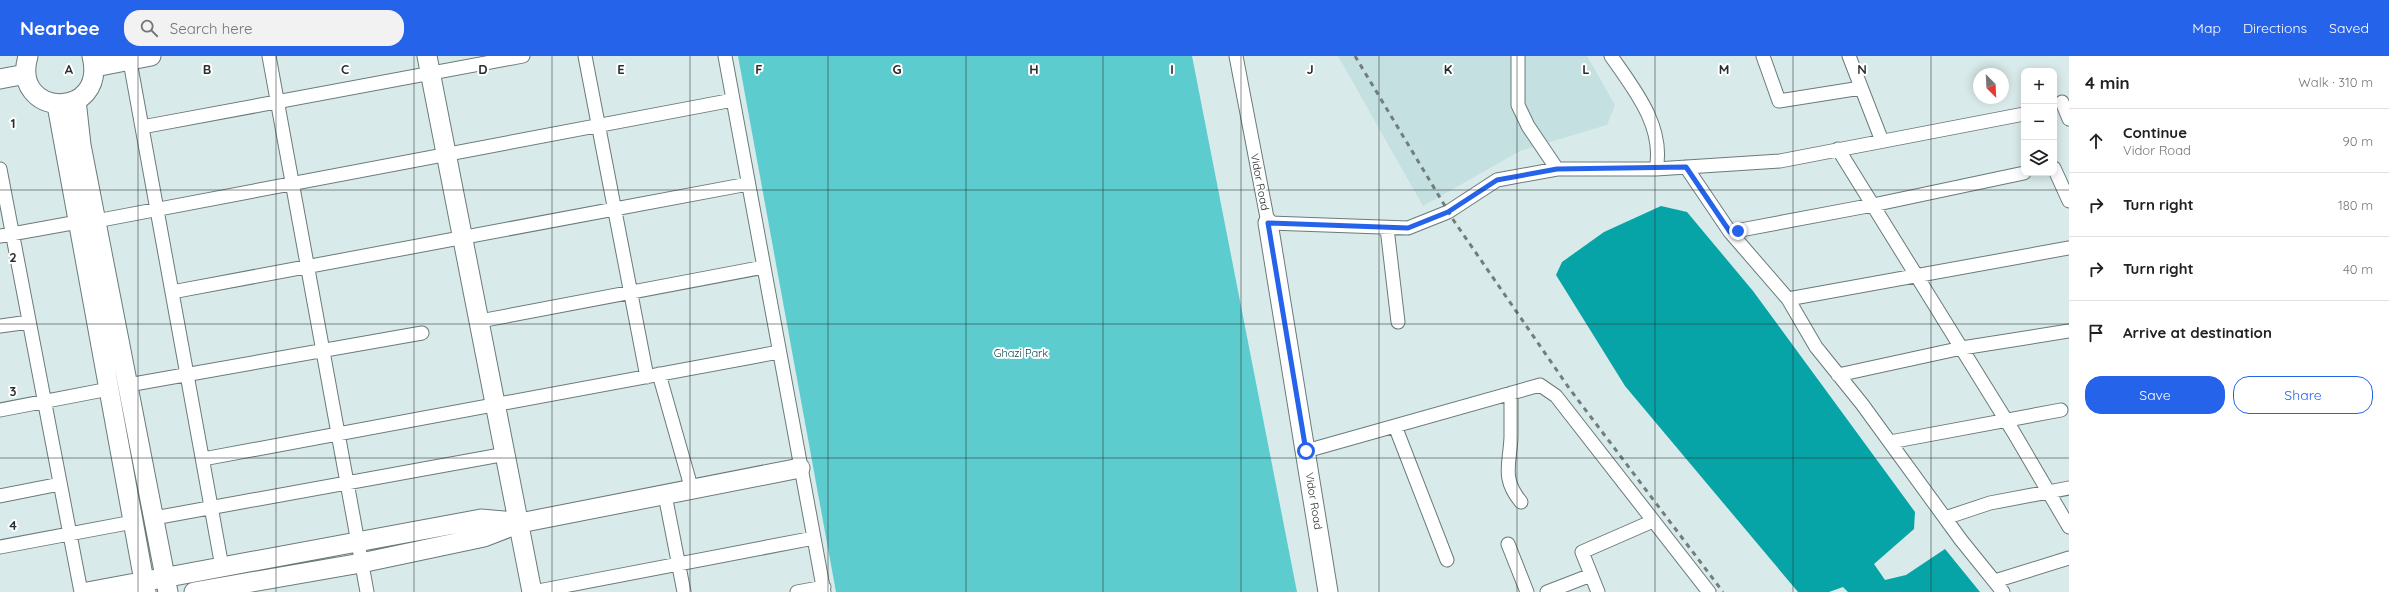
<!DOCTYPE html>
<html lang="en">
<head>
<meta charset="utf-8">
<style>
  :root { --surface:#fff; --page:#f2f2f2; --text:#202124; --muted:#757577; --line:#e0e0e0; --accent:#2563eb }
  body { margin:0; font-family:Quicksand,sans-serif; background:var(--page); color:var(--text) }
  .controls { position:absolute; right:12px; top:12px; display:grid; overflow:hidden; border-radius:8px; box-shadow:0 2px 10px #0003 }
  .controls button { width:36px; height:36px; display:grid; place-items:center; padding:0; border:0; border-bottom:1px solid var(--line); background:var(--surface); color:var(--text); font:20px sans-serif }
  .compass { position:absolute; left:1973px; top:12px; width:36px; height:36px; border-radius:50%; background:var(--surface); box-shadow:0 2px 10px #0003; rotate:156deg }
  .stop { position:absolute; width:12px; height:12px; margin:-9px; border:3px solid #2563eb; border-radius:50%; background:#fff }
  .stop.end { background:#2563eb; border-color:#fff; box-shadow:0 1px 4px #0008 }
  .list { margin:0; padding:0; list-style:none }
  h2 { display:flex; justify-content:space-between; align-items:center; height:52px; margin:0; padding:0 16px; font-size:17px }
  h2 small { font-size:13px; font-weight:400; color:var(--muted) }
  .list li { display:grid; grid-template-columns:26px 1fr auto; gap:12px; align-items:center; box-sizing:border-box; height:64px; padding:0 16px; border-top:1px solid var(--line) }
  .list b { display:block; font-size:15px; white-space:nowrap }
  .list p { margin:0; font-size:13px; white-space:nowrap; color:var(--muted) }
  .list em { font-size:13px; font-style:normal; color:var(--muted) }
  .actions { display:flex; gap:8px; padding:12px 16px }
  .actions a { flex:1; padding:9px 0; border:1px solid var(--accent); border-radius:16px; text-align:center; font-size:14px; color:var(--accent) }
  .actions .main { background:var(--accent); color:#fff }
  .icon { flex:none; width:22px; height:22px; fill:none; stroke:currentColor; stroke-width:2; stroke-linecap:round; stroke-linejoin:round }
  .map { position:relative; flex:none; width:2069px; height:536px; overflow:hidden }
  header { display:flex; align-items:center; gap:24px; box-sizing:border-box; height:56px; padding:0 20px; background:var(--accent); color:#fff }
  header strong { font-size:19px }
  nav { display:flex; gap:22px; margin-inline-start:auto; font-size:14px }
  .search { width:280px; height:36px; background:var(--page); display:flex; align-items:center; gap:10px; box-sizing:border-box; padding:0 14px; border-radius:16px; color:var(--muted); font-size:15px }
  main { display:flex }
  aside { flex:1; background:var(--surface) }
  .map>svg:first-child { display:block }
  .built { fill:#c5e0e0 }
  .green { fill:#5ccccf }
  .water { fill:#06a3a7 }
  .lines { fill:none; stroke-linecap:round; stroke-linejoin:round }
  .street-casing { stroke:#6a7a7a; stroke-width:15 }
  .secondary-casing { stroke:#6a7a7a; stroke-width:21 }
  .street { stroke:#fff; stroke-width:13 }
  .secondary { stroke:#fff; stroke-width:19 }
  .rail { stroke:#727d7d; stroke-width:3; stroke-dasharray:5 5; stroke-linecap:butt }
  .route { stroke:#2563eb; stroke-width:5 }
  .grid { fill:none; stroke:#282f2f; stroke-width:1; stroke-opacity:0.55 }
  .labels { text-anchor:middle; stroke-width:4; stroke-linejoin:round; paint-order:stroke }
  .street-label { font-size:11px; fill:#282f2f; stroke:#fff }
  .park-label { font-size:11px; fill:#0f484a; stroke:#fff }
  .grid-label { font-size:13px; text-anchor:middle; font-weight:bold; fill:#282f2f; stroke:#fff; stroke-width:4; stroke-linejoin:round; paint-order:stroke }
</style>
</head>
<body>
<header>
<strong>Nearbee</strong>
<div class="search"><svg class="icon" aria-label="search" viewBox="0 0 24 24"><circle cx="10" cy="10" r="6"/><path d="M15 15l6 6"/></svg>Search here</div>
<nav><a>Map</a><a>Directions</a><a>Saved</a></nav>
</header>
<main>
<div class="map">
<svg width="2069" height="536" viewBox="0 0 2069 536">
  <rect width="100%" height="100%" fill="#d9eaea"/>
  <path class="built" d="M1338,0H1587L1615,49L1607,69L1520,95L1423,150Z"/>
  <path class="green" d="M738,0H1192L1297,536H836Z"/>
  <path class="water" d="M1661,150L1687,156L1753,235L1915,456L1914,473L1874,508L1885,524L1906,519L1945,493L1980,536H1848L1843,531L1829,536H1798L1625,330L1556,219L1562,206L1604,176Z"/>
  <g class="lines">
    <g class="street-casing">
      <path id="street" d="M129,0L222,511
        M269,0L367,536
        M585,0L647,321
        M725,0L824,536
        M1236,0L1268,167L1408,172L1448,156L1497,124L1557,113H1656L1780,105L2024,58
        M1518,0V49L1528,70L1557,113
        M1611,0C1634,33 1665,71 1656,113
        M1763,0L1779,45L1861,32
        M1849,0L1882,85
        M2062,46L2069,63
        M142,71L523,0
        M1838,93L2014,377L2069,471
        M1686,111L1730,176L1788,243L1816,291L1862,348L1961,484L2003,536
        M2054,112L2069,145
        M0,113L81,536
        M96,165L733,44
        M1387,172L1398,266
        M1730,176L1873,149L2024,117
        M0,180L78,166
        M172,236L748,128
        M1788,243L2069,192
        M480,265L764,211
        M0,270L29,266
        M659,318L692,434
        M1838,319L1962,292L2069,275
        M128,329L422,277
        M1511,337C1511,352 1511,367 1511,381C1510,408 1501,422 1521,446
        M0,354L109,333
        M1395,370L1447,504
        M1890,386L2061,354
        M1306,395L1540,329L1556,340L1709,536
        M203,403L779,296
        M665,439L684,536
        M0,440L60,428
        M154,462L506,398
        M1945,462L1990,447L2069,432
        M1508,488L1527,536
        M0,491L133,466
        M1995,525L2069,502
        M533,536L814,482
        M797,536L824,531
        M1547,536L1591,519
        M1598,536L1582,496L1653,465"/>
    </g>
    <g class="secondary-casing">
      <path id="secondary" d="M28,0C10,62 108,65 92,0
        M427,0L532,536
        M95,11L151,0
        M0,23L26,18
        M76,44L81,89L168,536
        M57,49L146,536
        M1268,167L1328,536
        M87,536L481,463L514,466
        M194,536L361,507L484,481L520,467L800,412"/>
    </g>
    <use href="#street" class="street"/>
    <use href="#secondary" class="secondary"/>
    <path class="rail" d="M1355,0L1454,165L1569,332L1723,536"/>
  </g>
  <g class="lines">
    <path class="route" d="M1306,395L1268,167L1408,172L1448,156L1497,124L1557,113L1686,111L1730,176L1738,175"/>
  </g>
  <path class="grid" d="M138,0V536M276,0V536M414,0V536M552,0V536M690,0V536M828,0V536M966,0V536M1103,0V536M1241,0V536M1379,0V536M1517,0V536M1655,0V536M1793,0V536M1931,0V536M0,134H2069M0,268H2069M0,402H2069"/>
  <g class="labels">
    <g class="street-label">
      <text transform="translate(1260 126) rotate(79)" y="4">Vidor Road</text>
      <text transform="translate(1314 445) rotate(81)" y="4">Vidor Road</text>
    </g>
    <g class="park-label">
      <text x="1021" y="301">Ghazi Park</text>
    </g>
  </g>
  <g class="grid-label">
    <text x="69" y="18">A</text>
    <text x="207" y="18">B</text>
    <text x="345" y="18">C</text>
    <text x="483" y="18">D</text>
    <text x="621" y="18">E</text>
    <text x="759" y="18">F</text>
    <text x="897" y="18">G</text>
    <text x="1034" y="18">H</text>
    <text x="1172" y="18">I</text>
    <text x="1310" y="18">J</text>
    <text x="1448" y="18">K</text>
    <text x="1586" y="18">L</text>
    <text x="1724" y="18">M</text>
    <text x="1862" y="18">N</text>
    <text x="13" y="72">1</text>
    <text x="13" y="206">2</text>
    <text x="13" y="340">3</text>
    <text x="13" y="474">4</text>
  </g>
</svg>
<div class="controls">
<button>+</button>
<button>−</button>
<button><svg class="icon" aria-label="layers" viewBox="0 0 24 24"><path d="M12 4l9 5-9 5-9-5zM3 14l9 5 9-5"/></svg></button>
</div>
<svg class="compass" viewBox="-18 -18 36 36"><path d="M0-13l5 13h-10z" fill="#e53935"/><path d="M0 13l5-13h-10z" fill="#757577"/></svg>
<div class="stop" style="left:1306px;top:395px"></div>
<div class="stop end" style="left:1738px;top:175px"></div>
</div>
<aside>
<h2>4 min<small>Walk · 310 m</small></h2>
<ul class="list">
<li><svg class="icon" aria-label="ahead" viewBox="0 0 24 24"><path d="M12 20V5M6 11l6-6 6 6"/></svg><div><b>Continue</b><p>Vidor Road</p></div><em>90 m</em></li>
<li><svg class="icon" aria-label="right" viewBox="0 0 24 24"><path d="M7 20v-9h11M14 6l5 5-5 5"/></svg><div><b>Turn right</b></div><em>180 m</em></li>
<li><svg class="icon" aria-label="right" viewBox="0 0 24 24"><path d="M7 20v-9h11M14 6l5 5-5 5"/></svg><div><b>Turn right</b></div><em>40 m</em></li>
<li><svg class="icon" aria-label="arrive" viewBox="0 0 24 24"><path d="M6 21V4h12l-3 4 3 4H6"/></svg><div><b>Arrive at destination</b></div></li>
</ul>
<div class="actions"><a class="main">Save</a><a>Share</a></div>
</aside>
</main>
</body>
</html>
